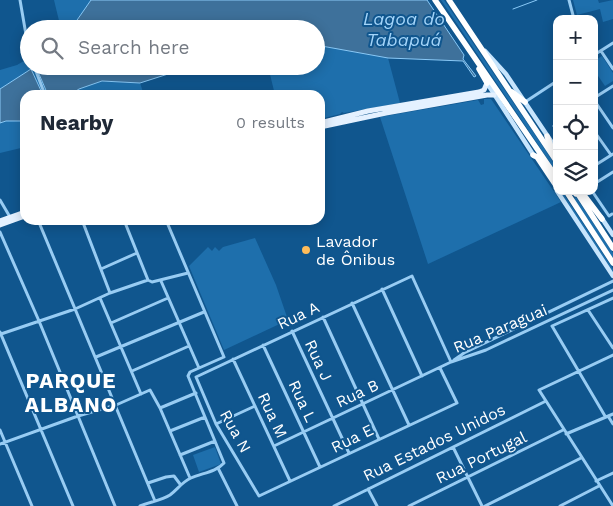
<!DOCTYPE html>
<html lang="en">
<head>
<meta charset="utf-8">
<style>
  :root { --surface:#fff; --page:#f2f2f3; --text:#1f2937; --muted:#747a83; --line:#e0e1e3 }
  body { margin:0; font-family:"Work Sans",sans-serif; background:var(--page); color:var(--text) }
  .controls { position:absolute; right:15px; top:15px; display:grid; overflow:hidden; border-radius:10px; box-shadow:0 2px 12px #0003 }
  .controls button { width:45px; height:45px; display:grid; place-items:center; padding:0; border:0; border-bottom:1px solid var(--line); background:var(--surface); color:var(--text); font:25px sans-serif }
  .list { margin:0; padding:0; list-style:none }
  h2 { display:flex; justify-content:space-between; align-items:center; height:65px; margin:0; padding:0 20px; font-size:21px }
  h2 small { font-size:16px; font-weight:400; color:var(--muted) }
  .icon { flex:none; width:28px; height:28px; fill:none; stroke:currentColor; stroke-width:2; stroke-linecap:round; stroke-linejoin:round }
  .map { position:relative; flex:none; width:613px; height:506px; overflow:hidden }
  .search { position:absolute; background:var(--surface); box-shadow:0 2px 12px #0003; left:20px; top:20px; width:305px; height:55px; display:flex; align-items:center; gap:12px; box-sizing:border-box; padding:0 18px; border-radius:28px; color:var(--muted); font-size:19px }
  .panel { position:absolute; background:var(--surface); box-shadow:0 2px 12px #0003; left:20px; top:90px; width:305px; height:135px; border-radius:15px }
  .map>svg:first-child { display:block }
  .green { fill:#1e6fac }
  .water { fill:#3e719b; stroke:#89c9f7 }
  .lines { fill:none; stroke-linecap:round; stroke-linejoin:round }
  .stream { stroke:#89c9f7; stroke-width:1 }
  .street { stroke:#98ccf3; stroke-width:3 }
  .secondary { stroke:#c7e5fd; stroke-width:4.5 }
  .primary { stroke:#e4f1ff; stroke-width:5 }
  .highway { stroke:#fff; stroke-width:5.5 }
  .poi-dot { fill:#ffbc5a; stroke:#10568e; stroke-width:2 }
  .labels { text-anchor:middle; stroke-width:4; stroke-linejoin:round; paint-order:stroke }
  .poi-label { font-size:16px; fill:#fff; stroke:#10568e; text-anchor:start }
  .street-label { font-size:16px; fill:#fff; stroke:#10568e }
  .water-label { font-size:18px; font-style:italic; fill:#a4d5fa; stroke:#10568e }
  .district-label { font-size:21px; font-weight:bold; letter-spacing:1px; fill:#fff; stroke:#10568e }
</style>
</head>
<body>
<div class="map">
<svg width="613" height="506" viewBox="0 0 613 506">
  <rect width="100%" height="100%" fill="#10568e"/>
  <path class="green" d="M54,0H91L75,23V29H61Z
    M441,0H444L544,148L557,168V173Z
    M573,0H598L599,3L613,0V19L603,22L600,9L577,15Z
    M316,45L388,58L400,103L344,113L342,112L340,114L320,119V95H275L268,66H316Z
    M602,56L613,73V81L605,86L594,70V61Z
    M29,58V66H38L36,68L48,95H43L31,69L0,89V70L17,65Z
    M102,81L140,83L144,95H70L79,89Z
    M484,99H491L561,202L428,264L380,117L478,100L481,105L484,104Z
    M6,121H25V147L0,153V123Z
    M561,193H563L613,269V272Z
    M576,197L613,253V258L574,199Z
    M255,238L276,285L288,320L224,350L189,266L208,247L212,251L215,247L219,251L223,247Z
    M215,447L221,464L199,472L193,455Z"/>
  <path class="water" d="M91,0H427L464,55L463,59L476,76L474,77L463,61L388,58L316,45V29H75V23Z
    M38,66H189L190,67L140,83L102,81L79,89L70,95H48L36,67Z
    M31,69L43,95H25V121H6L0,123V89Z"/>
  <g class="lines">
    <path class="stream" d="M513,9L537,0"/>
    <path class="street" d="M20,0L29,52
      M569,0L574,19
      M601,51L613,69
      M594,55L613,43
      M34,66L45,95
      M594,98L613,86
      M594,100L613,128
      M525,102L557,81
      M557,124L554,126L557,131
      M594,131L611,155
      M594,166L613,154
      M594,184L613,172
      M592,191L609,216L612,214
      M0,200L10,217
      M38,220L155,501
      M82,220L110,293
      M124,220L148,280L152,282L188,273
      M0,232L39,321L115,506
      M101,269L137,253
      M161,281L199,368
      M382,289L422,376
      M100,298L141,394
      M352,303L409,425
      M588,310L613,348
      M323,317L379,439
      M111,323L168,298
      M292,331L349,453
      M0,332L73,506
      M1,334L75,309L110,293L148,280
      M263,345L320,467
      M613,355L539,390L613,506
      M96,357L204,312
      M233,359L290,481
      M454,360L464,353L613,281
      M440,368L457,403L259,496L216,424L196,377L412,276L451,362
      M132,371L189,346
      M160,408L196,393
      M605,416L552,326L613,298
      M608,416L613,424
      M216,424L255,406
      M0,430L32,506
      M170,431L205,417
      M566,434L613,414
      M0,444L78,416L116,405L150,390L160,408L190,478
      M274,446L451,362L486,350L613,290
      M453,447L482,506
      M180,455L215,441
      M218,468L237,506
      M596,481L613,473
      M148,483L166,477L174,476L180,484
      M368,489L377,506
      M140,506C150,502 162,500 170,495C178,489 182,482 191,478C202,473 216,472 224,463L188,376L190,372L224,357L166,220
      M334,506L546,401
      M409,506L563,430
      M485,506L581,458
      M560,506L599,486"/>
    <path class="secondary" d="M485,51L506,74L557,150
      M487,83L534,156
      M557,191L613,276
      M601,217L613,235"/>
    <path class="primary" d="M320,123L368,111L479,92L484,90L487,83
      M320,127L386,113L487,95H494
      M0,221L25,212
      M0,225L25,216"/>
    <path class="highway" d="M435,0L557,178
      M449,0L557,162
      M479,69L487,83
      M512,92L525,102
      M547,136L553,152
      M533,155L537,157L557,187
      M566,191L613,263
      M576,191L613,248
      M576,194H583L602,219"/>
  </g>
  <circle class="poi-dot" cx="306" cy="250" r="5"/>
  <g class="labels">
    <g class="poi-label">
      <text x="316" y="247">Lavador<tspan x="316" dy="18">de Ônibus</tspan></text>
    </g>
    <g class="street-label">
      <text transform="translate(298 315) rotate(-25)" y="6">Rua A</text>
      <text transform="translate(500 328) rotate(-23)" y="6">Rua Paraguai</text>
      <text transform="translate(319 360) rotate(65)" y="6">Rua J</text>
      <text transform="translate(357 393) rotate(-25)" y="6">Rua B</text>
      <text transform="translate(303 401) rotate(65)" y="6">Rua L</text>
      <text transform="translate(273 415) rotate(65)" y="6">Rua M</text>
      <text transform="translate(236 431) rotate(61)" y="6">Rua N</text>
      <text transform="translate(352 438) rotate(-26)" y="6">Rua E</text>
      <text transform="translate(434 442) rotate(-26)" y="6">Rua Estados Unidos</text>
      <text transform="translate(481 457) rotate(-26)" y="6">Rua Portugal</text>
    </g>
    <g class="water-label">
      <text x="404" y="25">Lagoa do<tspan x="404" dy="21">Tabapuá</tspan></text>
    </g>
    <g class="district-label">
      <text x="71" y="388">PARQUE<tspan x="71" dy="24">ALBANO</tspan></text>
    </g>
  </g>
</svg>
<div class="controls">
<button>+</button>
<button>−</button>
<button><svg class="icon" aria-label="locate" viewBox="0 0 24 24"><circle cx="12" cy="12" r="6"/><path d="M12 2v4M12 18v4M2 12h4M18 12h4"/></svg></button>
<button><svg class="icon" aria-label="layers" viewBox="0 0 24 24"><path d="M12 4l9 5-9 5-9-5zM3 14l9 5 9-5"/></svg></button>
</div>
<div class="search"><svg class="icon" aria-label="search" viewBox="0 0 24 24"><circle cx="10" cy="10" r="6"/><path d="M15 15l6 6"/></svg>Search here</div>
<section class="panel">
<h2>Nearby<small>0 results</small></h2>
<ul class="list">
</ul>
</section>
</div>
</body>
</html>
